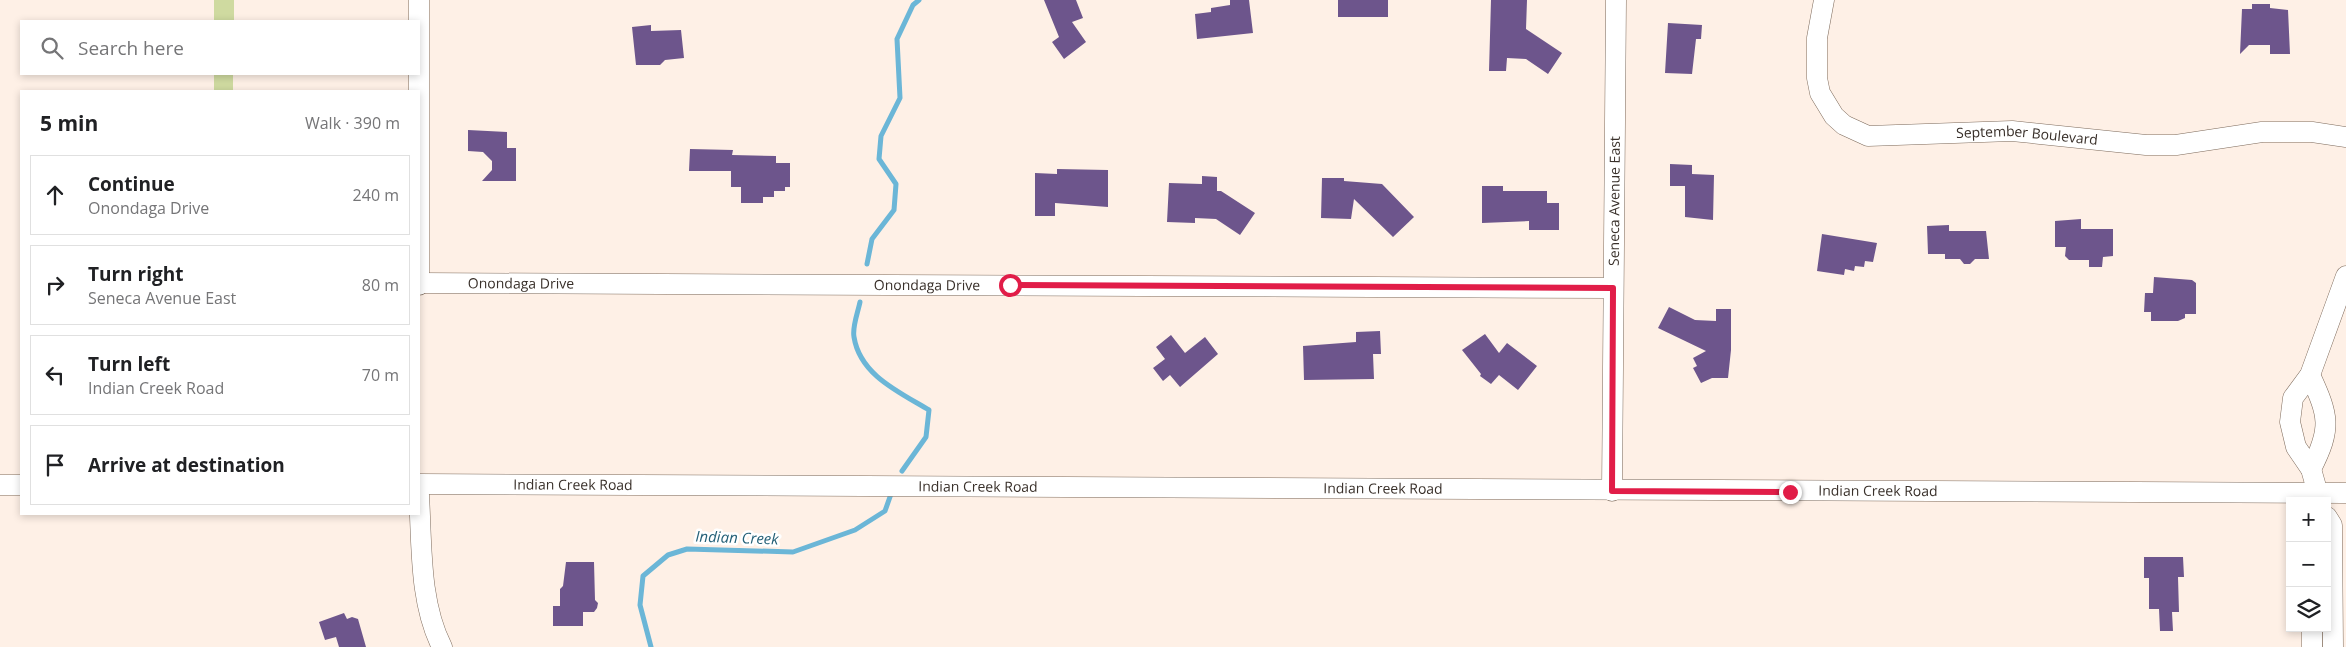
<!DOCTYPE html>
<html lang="en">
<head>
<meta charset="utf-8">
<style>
  :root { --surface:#fff; --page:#f6f6f6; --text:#202124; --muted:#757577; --line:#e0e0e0 }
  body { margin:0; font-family:"Open Sans",sans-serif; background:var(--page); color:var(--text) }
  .controls { position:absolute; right:15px; bottom:15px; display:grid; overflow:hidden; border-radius:0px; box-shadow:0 2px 8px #0003 }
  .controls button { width:45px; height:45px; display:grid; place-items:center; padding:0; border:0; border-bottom:1px solid var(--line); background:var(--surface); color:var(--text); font:25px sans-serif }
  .stop { position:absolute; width:15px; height:15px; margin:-11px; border:4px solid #e11d48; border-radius:50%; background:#fff }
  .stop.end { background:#e11d48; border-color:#fff; box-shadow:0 1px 5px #0008 }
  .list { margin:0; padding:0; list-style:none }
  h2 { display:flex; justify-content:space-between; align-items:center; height:65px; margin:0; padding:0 20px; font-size:21px }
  h2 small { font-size:16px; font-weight:400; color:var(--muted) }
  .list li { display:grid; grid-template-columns:32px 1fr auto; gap:15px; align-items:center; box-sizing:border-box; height:80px; margin:0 10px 10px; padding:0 10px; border:1px solid var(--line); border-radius:0px }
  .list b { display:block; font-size:19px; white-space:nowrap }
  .list p { margin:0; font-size:16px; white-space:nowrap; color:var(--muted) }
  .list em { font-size:16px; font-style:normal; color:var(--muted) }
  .icon { flex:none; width:28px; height:28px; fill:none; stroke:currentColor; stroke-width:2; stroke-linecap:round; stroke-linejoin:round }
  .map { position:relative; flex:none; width:2346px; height:647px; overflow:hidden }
  .search { position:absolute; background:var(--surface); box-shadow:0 2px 8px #0003; left:20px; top:20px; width:400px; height:55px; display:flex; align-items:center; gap:12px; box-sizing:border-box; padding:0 18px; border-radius:0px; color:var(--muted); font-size:19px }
  .panel { position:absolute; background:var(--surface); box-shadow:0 2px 8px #0003; left:20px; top:90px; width:400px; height:425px; border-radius:0px }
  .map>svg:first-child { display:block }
  .green { fill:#cfdaa0 }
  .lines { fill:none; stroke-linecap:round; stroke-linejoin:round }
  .stream { stroke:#6bb6d7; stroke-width:5 }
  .building { fill:#6d558c }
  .minor-casing { stroke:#7d6a5b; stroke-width:21 }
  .minor { stroke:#fff; stroke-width:20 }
  .route { stroke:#e11d48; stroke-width:6 }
  .labels { text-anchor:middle; stroke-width:5; stroke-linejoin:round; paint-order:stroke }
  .street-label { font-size:14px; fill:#39302a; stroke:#fff }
  .water-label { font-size:15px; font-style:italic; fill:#256077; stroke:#fff }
</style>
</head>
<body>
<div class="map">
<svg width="2346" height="647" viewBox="0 0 2346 647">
  <rect width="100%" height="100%" fill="#fef0e6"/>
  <path class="green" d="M214,0H234V21H214Z
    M214,74H233V91H214Z"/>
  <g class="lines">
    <path class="stream" d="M867,264L872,239L894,210L896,184L879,159L881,136L900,98L897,39L913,5L919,0
      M860,302C858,312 852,327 854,337C860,375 899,392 929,410L926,437L902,471
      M651,647L640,605L643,576L668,555L687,549L793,552L855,530L885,511L891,494"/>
  </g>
  <path class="building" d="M1044,0H1076L1083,18L1072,22L1086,42L1064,59L1052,42L1059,37Z
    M1230,0H1249L1253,33L1197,39L1195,14L1211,12V8L1230,5Z
    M1338,0H1388V17H1338Z
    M1491,0H1527L1526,29L1562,53L1548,74L1526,59L1507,58L1506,71H1489Z
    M2252,4H2270V8L2288,10L2290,54H2270V45H2249L2240,54L2242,9H2252Z
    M1668,23L1702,25L1701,39H1696L1692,74L1665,73Z
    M651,25V31L681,30L684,58L665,60L660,65H636L632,27Z
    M468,130L507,132V148H516V181H482L492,170V161L483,152L468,151Z
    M690,149L733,150L732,155L776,156V163H790V187H785V191H774V197H763V203H741V187H731V171H689Z
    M1670,164L1692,165V174L1714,175L1713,220L1685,217V186H1670Z
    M1057,169L1108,170V207L1055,203V216H1035V173L1057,174Z
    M1202,176L1217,177V191H1221L1255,213L1240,235L1216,219L1195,218V223L1167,222L1169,183L1202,184Z
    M1322,178H1344V181L1382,184L1414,217L1393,237L1354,199L1351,219L1321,218Z
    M1482,186H1503V191H1547V203H1559V230H1529V221L1482,223Z
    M2081,219V229H2113V256L2103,257L2102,267H2089V260H2069L2065,256L2066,247H2055V221Z
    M1949,225V231H1986L1989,259H1975L1970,264H1964L1960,259H1945V254H1928L1927,226Z
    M1822,234L1877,243L1873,262L1865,261L1864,267L1855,266L1854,271L1845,269L1844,275L1817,271Z
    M2154,277L2192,280L2196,283V314H2185V318L2178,321H2151V312H2144L2145,293H2153Z
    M1669,307L1695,320L1716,321V309H1731V350L1728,378H1712L1701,383L1693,368L1697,366L1693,358L1706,351L1658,328Z
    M1380,331L1381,354H1373L1374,379L1304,380L1303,346L1356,342V332Z
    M1485,334L1499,353L1507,343L1537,366L1518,390L1499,375L1491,384L1480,376L1481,374L1462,350Z
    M1171,335L1185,353L1205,337L1218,354L1180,387L1170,375L1163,381L1153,368L1165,359L1156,347Z
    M2144,557H2183L2184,577H2178L2179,612H2172L2173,631H2160L2159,609H2149V578H2144Z
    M566,562H594L595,600L598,603L597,608L594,612H583V626H553V606H560V589L563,586Z
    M344,613L347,619L352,617L358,619L366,647H339L336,637L325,640L319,622Z"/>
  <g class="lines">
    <g class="minor-casing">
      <g id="minor">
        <path id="s1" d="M1824,0L1817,38V78L1820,93L1834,116L1844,125L1868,136L2012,131L2146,145H2176L2262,132H2312L2346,137"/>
        <path id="s2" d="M419,283L1613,288"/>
        <path d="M419,285V0"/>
        <path d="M2310,375C2329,416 2332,428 2311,469"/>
        <path id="s3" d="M419,484L2346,493"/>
        <path d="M0,485H21"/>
        <path id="s4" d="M1612,491L1616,0"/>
        <path d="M419,495C422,544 419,602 442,647"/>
        <path d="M2320,501L2311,469L2296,447L2290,422L2293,398L2310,375L2346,276"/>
        <path d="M2327,517L2332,525L2333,647"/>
        <path d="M2312,628V647"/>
      </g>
    </g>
    <use href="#minor" class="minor"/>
  </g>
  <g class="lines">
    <path class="route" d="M1010,285L1613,288L1612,491L1790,492"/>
  </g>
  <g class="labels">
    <g class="street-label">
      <text dy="5" stroke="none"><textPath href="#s1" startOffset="320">September Boulevard</textPath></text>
      <text dy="5" stroke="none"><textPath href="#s4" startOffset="290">Seneca Avenue East</textPath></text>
      <text dy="5" stroke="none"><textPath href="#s2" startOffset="102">Onondaga Drive</textPath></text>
      <text dy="5" stroke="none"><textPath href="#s2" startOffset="508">Onondaga Drive</textPath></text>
      <text dy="5" stroke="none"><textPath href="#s3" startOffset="154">Indian Creek Road</textPath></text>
      <text dy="5" stroke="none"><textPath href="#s3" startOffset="559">Indian Creek Road</textPath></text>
      <text dy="5" stroke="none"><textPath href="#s3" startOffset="964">Indian Creek Road</textPath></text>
      <text dy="5" stroke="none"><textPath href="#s3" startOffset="1459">Indian Creek Road</textPath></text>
    </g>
    <g class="water-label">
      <text transform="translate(737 538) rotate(2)" y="5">Indian Creek</text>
    </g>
  </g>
</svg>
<div class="controls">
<button>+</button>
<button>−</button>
<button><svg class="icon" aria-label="layers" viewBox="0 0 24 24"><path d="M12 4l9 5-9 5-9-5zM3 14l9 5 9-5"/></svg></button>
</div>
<div class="stop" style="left:1010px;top:285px"></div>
<div class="stop end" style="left:1790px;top:492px"></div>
<div class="search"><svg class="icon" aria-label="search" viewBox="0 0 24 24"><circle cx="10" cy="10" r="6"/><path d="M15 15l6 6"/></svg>Search here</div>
<section class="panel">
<h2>5 min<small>Walk · 390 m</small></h2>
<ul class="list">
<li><svg class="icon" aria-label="ahead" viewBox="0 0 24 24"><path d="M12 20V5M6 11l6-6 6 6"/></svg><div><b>Continue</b><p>Onondaga Drive</p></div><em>240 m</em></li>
<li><svg class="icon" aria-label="right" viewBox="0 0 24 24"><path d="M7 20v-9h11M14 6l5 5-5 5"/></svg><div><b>Turn right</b><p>Seneca Avenue East</p></div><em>80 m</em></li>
<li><svg class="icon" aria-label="left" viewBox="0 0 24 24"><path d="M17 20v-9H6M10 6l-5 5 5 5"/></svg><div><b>Turn left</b><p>Indian Creek Road</p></div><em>70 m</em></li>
<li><svg class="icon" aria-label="arrive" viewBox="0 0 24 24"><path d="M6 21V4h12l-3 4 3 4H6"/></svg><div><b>Arrive at destination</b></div></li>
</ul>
</section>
</div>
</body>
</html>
